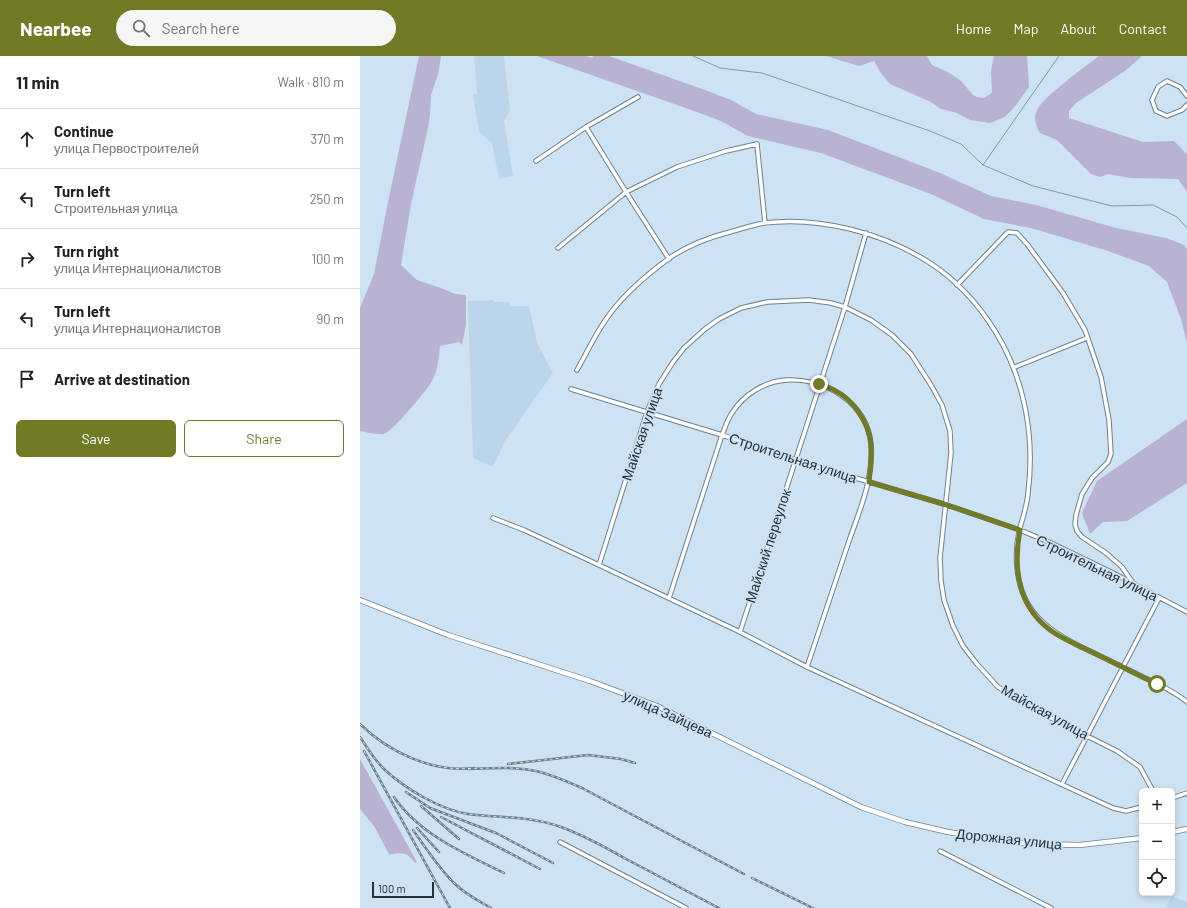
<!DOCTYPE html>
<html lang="en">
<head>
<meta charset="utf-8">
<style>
  :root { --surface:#fff; --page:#f6f6f6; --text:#222; --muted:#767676; --line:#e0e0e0; --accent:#717a25 }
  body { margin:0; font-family:Barlow,sans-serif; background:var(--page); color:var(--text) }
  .controls { position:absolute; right:12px; bottom:12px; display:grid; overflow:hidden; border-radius:6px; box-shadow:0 2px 6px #0003 }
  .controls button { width:36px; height:36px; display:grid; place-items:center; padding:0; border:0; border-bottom:1px solid var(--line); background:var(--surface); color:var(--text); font:20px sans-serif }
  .scale { position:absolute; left:12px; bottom:10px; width:62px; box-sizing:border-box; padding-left:4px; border:2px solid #293036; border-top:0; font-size:11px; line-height:14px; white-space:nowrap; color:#293036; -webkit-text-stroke:3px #cde2f2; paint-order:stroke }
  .stop { position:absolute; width:12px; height:12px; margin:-9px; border:3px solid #717a25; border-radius:50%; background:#fff }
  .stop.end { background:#717a25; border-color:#fff; box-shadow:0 1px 4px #0008 }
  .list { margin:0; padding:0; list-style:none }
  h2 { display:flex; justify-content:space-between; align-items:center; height:52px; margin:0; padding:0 16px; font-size:17px }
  h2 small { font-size:13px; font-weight:400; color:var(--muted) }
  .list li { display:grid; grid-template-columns:26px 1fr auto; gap:12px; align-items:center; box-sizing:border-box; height:60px; padding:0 16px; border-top:1px solid var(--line) }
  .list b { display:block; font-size:15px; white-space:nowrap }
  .list p { margin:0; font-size:13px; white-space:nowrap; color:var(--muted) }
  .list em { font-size:13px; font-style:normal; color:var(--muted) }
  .actions { display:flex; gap:8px; padding:12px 16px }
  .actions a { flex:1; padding:9px 0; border:1px solid var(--accent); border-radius:6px; text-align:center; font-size:14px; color:var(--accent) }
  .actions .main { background:var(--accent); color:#fff }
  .icon { flex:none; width:22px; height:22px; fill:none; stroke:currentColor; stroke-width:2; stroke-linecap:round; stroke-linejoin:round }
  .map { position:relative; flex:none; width:827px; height:852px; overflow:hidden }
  header { display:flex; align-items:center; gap:24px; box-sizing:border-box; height:56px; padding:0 20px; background:var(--accent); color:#fff }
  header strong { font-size:19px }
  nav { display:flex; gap:22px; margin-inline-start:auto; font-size:14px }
  .search { width:280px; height:36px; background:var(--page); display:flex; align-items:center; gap:10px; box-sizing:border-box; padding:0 14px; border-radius:22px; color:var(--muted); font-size:15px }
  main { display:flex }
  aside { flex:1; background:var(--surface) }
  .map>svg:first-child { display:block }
  .built { fill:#bbd6eb }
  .green { fill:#b7b3d1 }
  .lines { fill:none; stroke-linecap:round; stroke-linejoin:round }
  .stream { stroke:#7aa09f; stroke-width:1 }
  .minor-casing { stroke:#6f8290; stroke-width:5.5 }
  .tertiary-casing { stroke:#6f8290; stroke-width:6 }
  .minor { stroke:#fff; stroke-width:3.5 }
  .tertiary { stroke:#fff; stroke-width:4.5 }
  .rail-casing { stroke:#717e89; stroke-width:2.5 }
  .rail { stroke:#cde2f2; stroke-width:1; stroke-dasharray:3; stroke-linecap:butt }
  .route { stroke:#717a25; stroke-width:5 }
  .labels { text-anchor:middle; stroke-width:3.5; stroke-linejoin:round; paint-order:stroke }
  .street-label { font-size:14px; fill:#293036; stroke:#cde2f2 }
</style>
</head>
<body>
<header>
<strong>Nearbee</strong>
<div class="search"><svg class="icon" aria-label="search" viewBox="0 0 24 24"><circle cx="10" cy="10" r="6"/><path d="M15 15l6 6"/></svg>Search here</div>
<nav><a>Home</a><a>Map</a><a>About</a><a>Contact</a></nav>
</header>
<main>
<aside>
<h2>11 min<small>Walk · 810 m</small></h2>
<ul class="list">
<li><svg class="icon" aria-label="ahead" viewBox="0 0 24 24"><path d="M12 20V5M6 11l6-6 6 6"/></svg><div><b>Continue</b><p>улица Первостроителей</p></div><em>370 m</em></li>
<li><svg class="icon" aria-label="left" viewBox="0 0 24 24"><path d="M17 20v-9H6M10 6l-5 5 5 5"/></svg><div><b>Turn left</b><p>Строительная улица</p></div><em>250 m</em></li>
<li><svg class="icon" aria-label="right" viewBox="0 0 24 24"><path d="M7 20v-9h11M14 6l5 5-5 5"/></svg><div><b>Turn right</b><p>улица Интернационалистов</p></div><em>100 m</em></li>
<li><svg class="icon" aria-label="left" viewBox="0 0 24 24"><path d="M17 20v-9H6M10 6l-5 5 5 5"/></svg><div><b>Turn left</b><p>улица Интернационалистов</p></div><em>90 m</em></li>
<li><svg class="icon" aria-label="arrive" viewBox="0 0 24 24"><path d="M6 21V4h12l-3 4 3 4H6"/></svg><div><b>Arrive at destination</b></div></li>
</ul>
<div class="actions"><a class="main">Save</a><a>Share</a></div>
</aside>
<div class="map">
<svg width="827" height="852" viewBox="0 0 827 852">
  <rect width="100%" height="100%" fill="#cde2f2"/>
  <path class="built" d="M114,0H144L150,54L144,65L153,120L139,123L132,87L119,76L113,39L117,37Z
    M134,244V246H149L150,250H169L177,287L193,317L145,385L133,411L113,402L108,245Z
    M812,840L827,846V852H805Z"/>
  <path class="green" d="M59,0H81L78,18L71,39L70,59L68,72L51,148L41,209L57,224L81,232L95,238L105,239L106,241V268L102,289L99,286L80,290C79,302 78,312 73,323C69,332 33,375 24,378C17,379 7,376 0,375V252L14,218L28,146Z
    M177,0H226L232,2L233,0H249L345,34L371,44L396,58L468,74L580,117L631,140L676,149L756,172L806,182L824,189L827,194V287L821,263L807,226L789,210L748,195L671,172L624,163L571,138L461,97L388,80L361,65L337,56Z
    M466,0H567L572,9L588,16L601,25L613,39L617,41L624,42L632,37L631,15L634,0H667L669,31L656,49L645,61L630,67L610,64L597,57L581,53L571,46L530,28L520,16L514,5L499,10Z
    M739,0H782L765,15L716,47L709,55V62L783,86L814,85L827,98V136L818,123L771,122L748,118L740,121L731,118L697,84L680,77C676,70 673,62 677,54C684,40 725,11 739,0Z
    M827,363V427L767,465L743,466L730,478L722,457L737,425Z
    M0,703L57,806L55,807C51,801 47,797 38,797C34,797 33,799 29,798L14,770L0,753Z"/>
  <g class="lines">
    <path class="stream" d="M333,0L360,12L402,17L570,75L601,88L623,109L673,130L752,150L793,149L817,161L827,172
      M623,109L699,0"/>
    <g class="minor-casing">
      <path id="minor" d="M827,40L820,31L807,25L798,31L792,44L796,55L807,60L822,54L827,49
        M226,71L266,136L309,203
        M176,105L226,71L278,41
        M198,192L266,136L317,111L366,95L397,88L405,167
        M597,229L648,176L657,177L667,188L703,237L725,274L741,321L749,364L751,398L748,406L732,422L722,438L716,459L715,468L717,475L722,481L746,497L762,511L773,527
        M655,311L727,282
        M217,314C225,300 232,285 241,271C257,244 286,219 311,201C329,189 350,181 370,176C381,173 393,169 404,167C459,160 524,177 570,207C596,224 619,249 635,275C665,323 675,381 668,437C667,451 662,463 659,476C654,499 656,528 668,548C680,569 700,580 721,591C741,600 760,610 779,619C795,627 813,634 827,646
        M211,333L362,379L435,404L587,449L660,474L691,487L751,516L827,556
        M133,462L164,474L239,509L380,576L447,611L753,752L766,755L782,751
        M239,509L287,356L299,328L313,306L324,292L345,273L359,263L381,252L407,246L449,244L471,247L485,251L511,264L532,279L551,298L571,329L582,349L590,375L591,397L580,502L581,525L584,544L593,570L603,590L617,608L638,631L677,655L757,695L780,711L793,735
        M309,542L362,379C365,372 367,364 372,357C383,339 405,325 427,324C465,322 508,347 511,389C514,424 498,458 487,491C474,531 460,571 447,611
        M380,576L485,251L506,177
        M702,728L799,542
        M812,742L827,737
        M200,786L326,852
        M580,795L691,852"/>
    </g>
    <g class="tertiary-casing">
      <path id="tertiary" d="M0,544L88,579L230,625L297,650L501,751L545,766L588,776L636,784L671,788L720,789L782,782
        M812,776L827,773"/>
    </g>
    <use href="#minor" class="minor"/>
    <use href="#tertiary" class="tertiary"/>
    <g class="rail-casing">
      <path id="rail" d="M0,668C28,696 73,717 114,712
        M0,681C8,693 15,705 26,715C46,733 81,754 108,758C139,762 171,760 201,771C223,779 245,791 266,803C297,819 328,836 359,852
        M4,695L90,852
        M148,708L228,699L261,703L275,707
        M108,713C132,712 157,710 180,716C195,720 208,726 222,732L384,818
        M46,736L70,752L136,777L193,807
        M34,741C59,778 105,798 144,817
        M61,750L99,783
        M81,761L180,813
        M57,772L79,796
        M53,774C66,792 79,813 95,828C105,838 119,845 131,852
        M392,822L453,852"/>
    </g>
    <use href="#rail" class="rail"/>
  </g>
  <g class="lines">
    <path class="route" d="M459,328C464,330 469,331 474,334C493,343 509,367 511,388C512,401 510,414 509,426L587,449L660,474C653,512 657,549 690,574C701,582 715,588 728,594C751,605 774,617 797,628"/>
  </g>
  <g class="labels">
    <g class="street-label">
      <text transform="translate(282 378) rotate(-71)" y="5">Майская улица</text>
      <text transform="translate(433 402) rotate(18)" y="5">Строительная улица</text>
      <text transform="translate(408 490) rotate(-72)" y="5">Майский переулок</text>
      <text transform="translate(737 512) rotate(26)" y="5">Строительная улица</text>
      <text transform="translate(685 656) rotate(29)" y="5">Майская улица</text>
      <text transform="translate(308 658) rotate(24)" y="5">улица Зайцева</text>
      <text transform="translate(649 783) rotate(6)" y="5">Дорожная улица</text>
    </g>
  </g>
</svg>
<div class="controls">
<button>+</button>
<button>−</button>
<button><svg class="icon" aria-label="locate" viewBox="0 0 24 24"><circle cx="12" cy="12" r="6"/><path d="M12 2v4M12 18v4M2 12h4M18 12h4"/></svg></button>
</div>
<div class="scale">100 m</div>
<div class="stop" style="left:797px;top:628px"></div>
<div class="stop end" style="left:459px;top:328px"></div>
</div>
</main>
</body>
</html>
